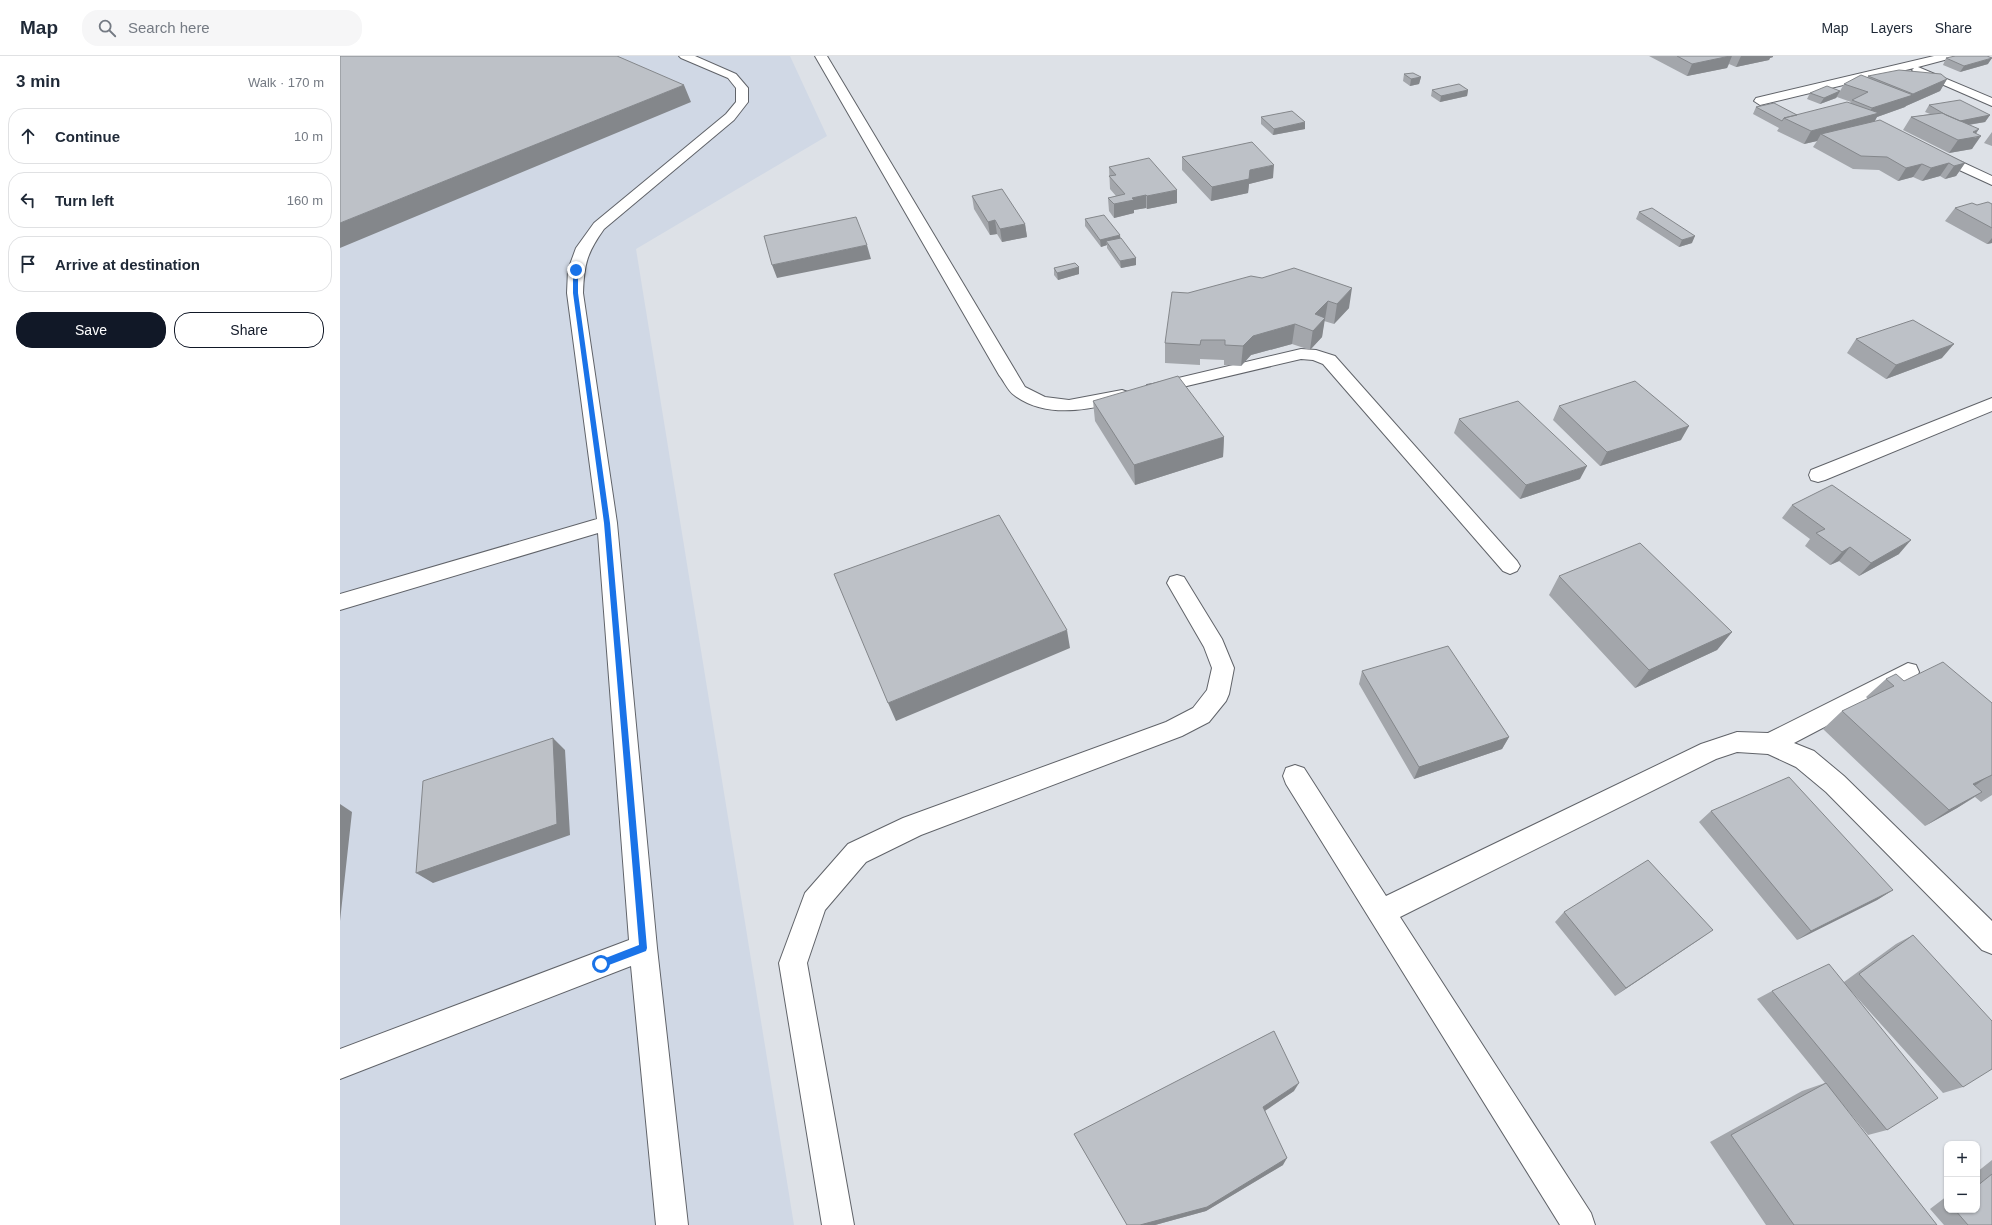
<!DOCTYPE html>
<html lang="en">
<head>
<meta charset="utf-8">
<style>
  :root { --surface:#fff; --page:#f6f6f7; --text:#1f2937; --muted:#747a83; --line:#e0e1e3; --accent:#111827 }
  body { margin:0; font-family:Helvetica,sans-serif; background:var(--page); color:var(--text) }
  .controls { position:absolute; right:12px; bottom:12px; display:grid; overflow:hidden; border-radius:8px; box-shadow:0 1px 3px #0004 }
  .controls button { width:36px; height:36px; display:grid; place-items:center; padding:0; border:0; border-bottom:1px solid var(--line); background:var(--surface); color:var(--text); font:20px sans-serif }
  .stop { position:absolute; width:12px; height:12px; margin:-9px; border:3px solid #1a73e8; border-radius:50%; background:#fff }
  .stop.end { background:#1a73e8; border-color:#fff; box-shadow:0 1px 4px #0008 }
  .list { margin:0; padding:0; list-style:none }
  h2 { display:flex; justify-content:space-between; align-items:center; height:52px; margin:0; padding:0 16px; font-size:17px }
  h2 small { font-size:13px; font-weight:400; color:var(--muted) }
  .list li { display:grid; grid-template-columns:26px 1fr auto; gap:12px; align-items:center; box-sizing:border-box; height:56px; margin:0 8px 8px; padding:0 8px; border:1px solid var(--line); border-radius:16px }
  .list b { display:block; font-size:15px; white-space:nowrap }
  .list em { font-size:13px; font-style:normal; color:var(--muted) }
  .actions { display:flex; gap:8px; padding:12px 16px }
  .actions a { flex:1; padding:9px 0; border:1px solid var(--accent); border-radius:16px; text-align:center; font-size:14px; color:var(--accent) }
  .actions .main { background:var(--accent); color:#fff }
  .icon { flex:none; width:22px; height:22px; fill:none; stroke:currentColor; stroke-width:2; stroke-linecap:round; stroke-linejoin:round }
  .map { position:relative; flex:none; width:1652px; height:1169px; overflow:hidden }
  header { display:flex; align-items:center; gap:24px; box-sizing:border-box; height:56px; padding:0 20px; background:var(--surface); border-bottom:1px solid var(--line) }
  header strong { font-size:19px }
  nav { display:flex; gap:22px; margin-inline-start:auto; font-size:14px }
  .search { width:280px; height:36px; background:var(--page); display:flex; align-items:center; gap:10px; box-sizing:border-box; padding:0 14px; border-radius:16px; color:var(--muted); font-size:15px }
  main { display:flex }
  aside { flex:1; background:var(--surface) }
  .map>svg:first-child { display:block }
  .built { fill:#d0d8e5 }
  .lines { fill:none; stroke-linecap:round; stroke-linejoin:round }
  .minor-casing { stroke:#606369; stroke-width:2 }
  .minor { fill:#fff; fill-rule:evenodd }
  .wall { fill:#a3a6ab }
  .shaded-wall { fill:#84878b }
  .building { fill:#bdc1c7; stroke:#84878b }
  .route { fill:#1a73e8 }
</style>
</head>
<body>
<header>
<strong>Map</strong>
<div class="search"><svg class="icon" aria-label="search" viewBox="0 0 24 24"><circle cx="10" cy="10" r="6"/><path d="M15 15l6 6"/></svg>Search here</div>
<nav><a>Map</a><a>Layers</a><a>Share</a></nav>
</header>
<main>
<aside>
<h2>3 min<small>Walk · 170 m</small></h2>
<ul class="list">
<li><svg class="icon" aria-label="ahead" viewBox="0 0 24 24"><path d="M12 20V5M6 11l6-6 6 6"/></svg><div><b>Continue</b></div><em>10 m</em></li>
<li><svg class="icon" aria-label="left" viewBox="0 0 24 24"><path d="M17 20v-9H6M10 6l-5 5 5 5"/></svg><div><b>Turn left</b></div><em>160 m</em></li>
<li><svg class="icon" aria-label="arrive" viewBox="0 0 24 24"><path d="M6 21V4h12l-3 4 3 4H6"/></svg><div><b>Arrive at destination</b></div></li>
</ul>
<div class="actions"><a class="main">Save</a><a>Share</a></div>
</aside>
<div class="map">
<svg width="1652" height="1169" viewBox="0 0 1652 1169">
  <rect width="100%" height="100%" fill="#dde1e7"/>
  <path class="built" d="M0,0H450L487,80L296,193L454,1169H0Z"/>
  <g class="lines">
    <g class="minor-casing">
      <path id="minor" d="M339,0H355L396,18L408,32V46L394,64L264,173C247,197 244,208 243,237L277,467L317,892L348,1169H316L291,910L0,1023V993L289,884L258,477L0,554V538L257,463L227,237L228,214L236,192L254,167L386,58L396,46V32L388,22L341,2Z
        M475,0H487L685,331L705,341L729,344L782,334L788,336L791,340L788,344C752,353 707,364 674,339C668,335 664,325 659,319Z
        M1594,0H1614L1612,2L1578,11L1652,42V50L1574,16L1572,14L1574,12L1420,49L1414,45L1416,42Z
        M1596,94L1652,120V129L1591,101L1589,98L1591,95Z
        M961,293L976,294L995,300L1177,505L1180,510L1177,515L1170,518L1163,515L983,308L973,304L961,303L813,338L807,337L804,333L807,329L813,328Z
        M1652,342V355L1485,424L1478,426L1471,424L1469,419L1471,414Z
        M837,519L844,521L882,583L894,612L889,638L886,645L869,666L842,680L581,779L526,806L485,854L467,907L514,1169H482L439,907L465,837L508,788L563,762L826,666L853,652L867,634L872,612L864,591L827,527L830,521Z
        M1568,607L1576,609L1579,616L1576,623L1454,687L1474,695L1504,720L1652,865V898L1642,894L1486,736L1456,711L1428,698L1397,696L1376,703L1060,861L1251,1157L1255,1169H1220L946,728L943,720L946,712L955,709L964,712L1046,840L1361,688L1397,676L1428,677Z"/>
    </g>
    <use href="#minor" class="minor"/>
  </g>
  <path class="wall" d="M1309,0H1433V1L1430,2L1429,4L1396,11L1389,8L1387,12L1347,20Z
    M1606,2L1648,8L1620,16L1603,9Z
    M1064,18L1081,21L1079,28L1070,30L1063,25Z
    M1528,20L1607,23L1600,35L1566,50L1565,51L1537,61L1534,66L1625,107L1616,120L1605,123L1600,120L1582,125L1573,121L1558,125L1539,114L1513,113L1473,91L1477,85L1464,88L1437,75L1439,72L1413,58L1416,51L1457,59L1510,47L1511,46L1497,41L1496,42L1480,48L1467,43L1470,37L1500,35L1504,28L1527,22Z
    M1092,34H1128L1127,40L1100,46L1091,40Z
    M1589,49L1650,59L1645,66L1629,69L1636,77L1632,93L1609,97L1563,74L1571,61L1590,58L1585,56Z
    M921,61L965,73L933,79L921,68Z
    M1652,76V90L1644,87Z
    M842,101L933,122L909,128L908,137L871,145L842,114Z
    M769,111L837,147L807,153L806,152L794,154V157L774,162L769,155L768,142L776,140L770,133Z
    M632,140L685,168L687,181L662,186L657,178L650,179L634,153Z
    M1652,148V187L1647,188L1605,165L1615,152L1637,149Z
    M1299,156L1352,187L1339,191L1296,163Z
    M745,163L780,182L796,202V209L781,212L767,192V189L761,191L745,170Z
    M739,211V218L718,224L714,219V212Z
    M922,222L1009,252L994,268L984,265L982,281L970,294L952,288L911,299L901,310L884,309V304L860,303V309L825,307V287L848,237Z
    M1516,283L1602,302L1546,323L1507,297Z
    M753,345L884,381L883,401L795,429L755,365Z
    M1219,350L1341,384L1260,410L1213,364Z
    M1119,363L1240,423L1180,443L1114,377Z
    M1452,449L1559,498L1519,520L1499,505L1490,509L1465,490L1470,483L1442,462Z
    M1219,520L1392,576L1377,594L1295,632L1209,539Z
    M1022,615L1169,681L1162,693L1074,723L1019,628Z
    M1546,623L1564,625L1652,647V739L1641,746L1635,741L1617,752L1585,770L1483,673L1502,655L1528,643L1526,641Z
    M1371,755L1553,834L1537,844L1457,884L1359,766Z
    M1224,856L1360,883L1275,940L1215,866Z
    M1573,879L1623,1031L1603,1037L1512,936L1547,1074L1528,1079L1494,1038L1597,1169H1426L1370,1086L1462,1035L1485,1027L1417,943L1432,935L1504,926L1556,888Z
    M954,1035L925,1055L943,1109L866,1155L815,1169H787L734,1078Z
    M1652,1104V1169H1604L1590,1153L1607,1140V1154H1637V1116Z"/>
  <path class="shaded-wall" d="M1390,0H1392L1387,12L1347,20L1352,8Z
    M1401,0H1433V1L1430,2L1429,4L1396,11Z
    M1652,2L1648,8L1620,16L1624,10Z
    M1081,21L1079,28L1070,30L1071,23Z
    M1607,23L1600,35L1566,50L1565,51L1537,61L1532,70L1481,78L1477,85L1464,88L1471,75L1527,60L1532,52L1572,39L1573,38Z
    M344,29L351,46L0,192V167Z
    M1128,34L1127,40L1100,46L1101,40Z
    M1500,35L1496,42L1480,48L1484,42Z
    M1650,59L1645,66L1614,71L1618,65Z
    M965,66V73L933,79L934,73Z
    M1639,73L1633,82L1641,80L1632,93L1609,97L1618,84Z
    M1609,107L1600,120L1582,125L1591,112Z
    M1625,107L1616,120L1605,123L1614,110Z
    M1582,108L1573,121L1558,125L1566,112Z
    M934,109L933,122L909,128L908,137L871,145L872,131L910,114Z
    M837,134V147L807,153V140Z
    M806,139V152L794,154V157L774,162V148L792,142Z
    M655,164L657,178L650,179L648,166Z
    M685,168L687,181L662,186L660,173Z
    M780,179L781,186L766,185L767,189L761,191L760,184Z
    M1355,180L1352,187L1339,191L1342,184Z
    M1652,182V187L1647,188Z
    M527,189L531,203L437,222L432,209Z
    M796,202V209L781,212L780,205Z
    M739,211V218L718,224L717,217Z
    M1012,232L1009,252L994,268L997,248Z
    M988,245L982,281L970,294L975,258Z
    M955,268L952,288L911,299L901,310L903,290L913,280Z
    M1614,288L1602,302L1546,323L1556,309Z
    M1349,370L1341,384L1260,410L1267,396Z
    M884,381L883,401L795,429L794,409Z
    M1247,410L1240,423L1180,443L1186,429Z
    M1571,484L1559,498L1519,520L1531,507Z
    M1510,491L1499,505L1490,509L1502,496Z
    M727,574L730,592L556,665L548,647Z
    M1392,576L1377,594L1295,632L1309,614Z
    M1169,681L1162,693L1074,723L1079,711Z
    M213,682L225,694L230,779L93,827L76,817Z
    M1652,718L1627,735L1633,728Z
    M1642,736L1617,752L1585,770L1609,754Z
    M0,748L12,756L0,865Z
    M1553,834L1537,844L1457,884L1471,875Z
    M1373,874L1360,883L1275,940L1286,932Z
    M959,1027L954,1035L920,1058L923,1051Z
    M947,1102L943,1109L866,1155L815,1169H800Z"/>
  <path class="building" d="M0,0H277L344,29L0,167Z
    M1337,0H1390L1352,8Z
    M1615,0H1647L1652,2L1624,10L1606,2Z
    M1559,14L1601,18L1607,23L1573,38L1528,20Z
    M1073,17L1081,21L1071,23L1064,18Z
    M1521,19L1573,39L1532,52L1512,44L1528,36L1504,28Z
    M1119,28L1128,34L1101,40L1092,34Z
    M1487,30L1500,35L1484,42L1470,37Z
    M1620,44L1650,59L1620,65L1606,59L1589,49Z
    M1507,46L1539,57L1471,75L1444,62Z
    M1434,47L1457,59L1444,62L1442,65L1416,51Z
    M952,55L965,66L934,73L921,61Z
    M1602,57L1639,73L1633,76L1641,80L1618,84L1571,61Z
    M1540,64L1625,107L1614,110L1609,107L1591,112L1582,108L1566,112L1547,101L1521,100L1481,78Z
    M912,86L934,109L910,114L909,123L872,131L842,101Z
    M809,102L837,134L807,140L806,139L792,142L794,144L774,148L768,142L785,138L769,120L776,119L769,111Z
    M662,133L685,168L660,173L655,164L648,166L632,140Z
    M1648,146L1652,148V172L1615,152L1632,147L1637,149Z
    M1312,152L1355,180L1342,184L1299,156Z
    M764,159L780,179L760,184L745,163Z
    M516,161L527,189L432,209L424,180Z
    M781,182L796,202L780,205L766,185Z
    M735,207L739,211L717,217L714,212Z
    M954,212L1012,232L997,248L988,245L975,258L985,262L973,275L955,268L913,280L903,290L885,289V284H861L860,289L825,287L832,236L848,237L911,220L922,222Z
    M1573,264L1614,288L1556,309L1516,283Z
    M838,320L884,381L794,409L753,345Z
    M1295,325L1349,370L1267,396L1219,350Z
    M1178,345L1247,410L1186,429L1119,363Z
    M1492,429L1571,484L1531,507L1510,491L1502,496L1476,477L1485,473L1452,449Z
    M659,459L727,574L548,647L494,518Z
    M1300,487L1392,576L1309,614L1219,520Z
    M1108,590L1169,681L1079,711L1022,615Z
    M1603,606L1652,647V719L1633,728L1642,736L1609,754L1502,655L1554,630L1546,623L1556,618L1564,625Z
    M213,682L217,768L76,817L83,725Z
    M1449,721L1553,834L1471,875L1371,755Z
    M1308,804L1373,874L1286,932L1224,856Z
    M1573,879L1652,965V1013L1623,1031L1519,918Z
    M1489,908L1598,1042L1547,1074L1432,935Z
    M934,975L959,1027L923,1051L947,1102L867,1151L800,1169H787L734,1078Z
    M1486,1027L1597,1169H1454L1391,1079Z
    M1652,1118V1169H1628L1615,1154H1637V1130Z"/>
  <path class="route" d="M236,213L238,214V237L270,467L307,892L306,895L261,912L258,911V905L299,889L264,467L233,237V214Z"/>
</svg>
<div class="controls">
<button>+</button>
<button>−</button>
</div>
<div class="stop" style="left:261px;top:908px"></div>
<div class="stop end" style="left:236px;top:214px"></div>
</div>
</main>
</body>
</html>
